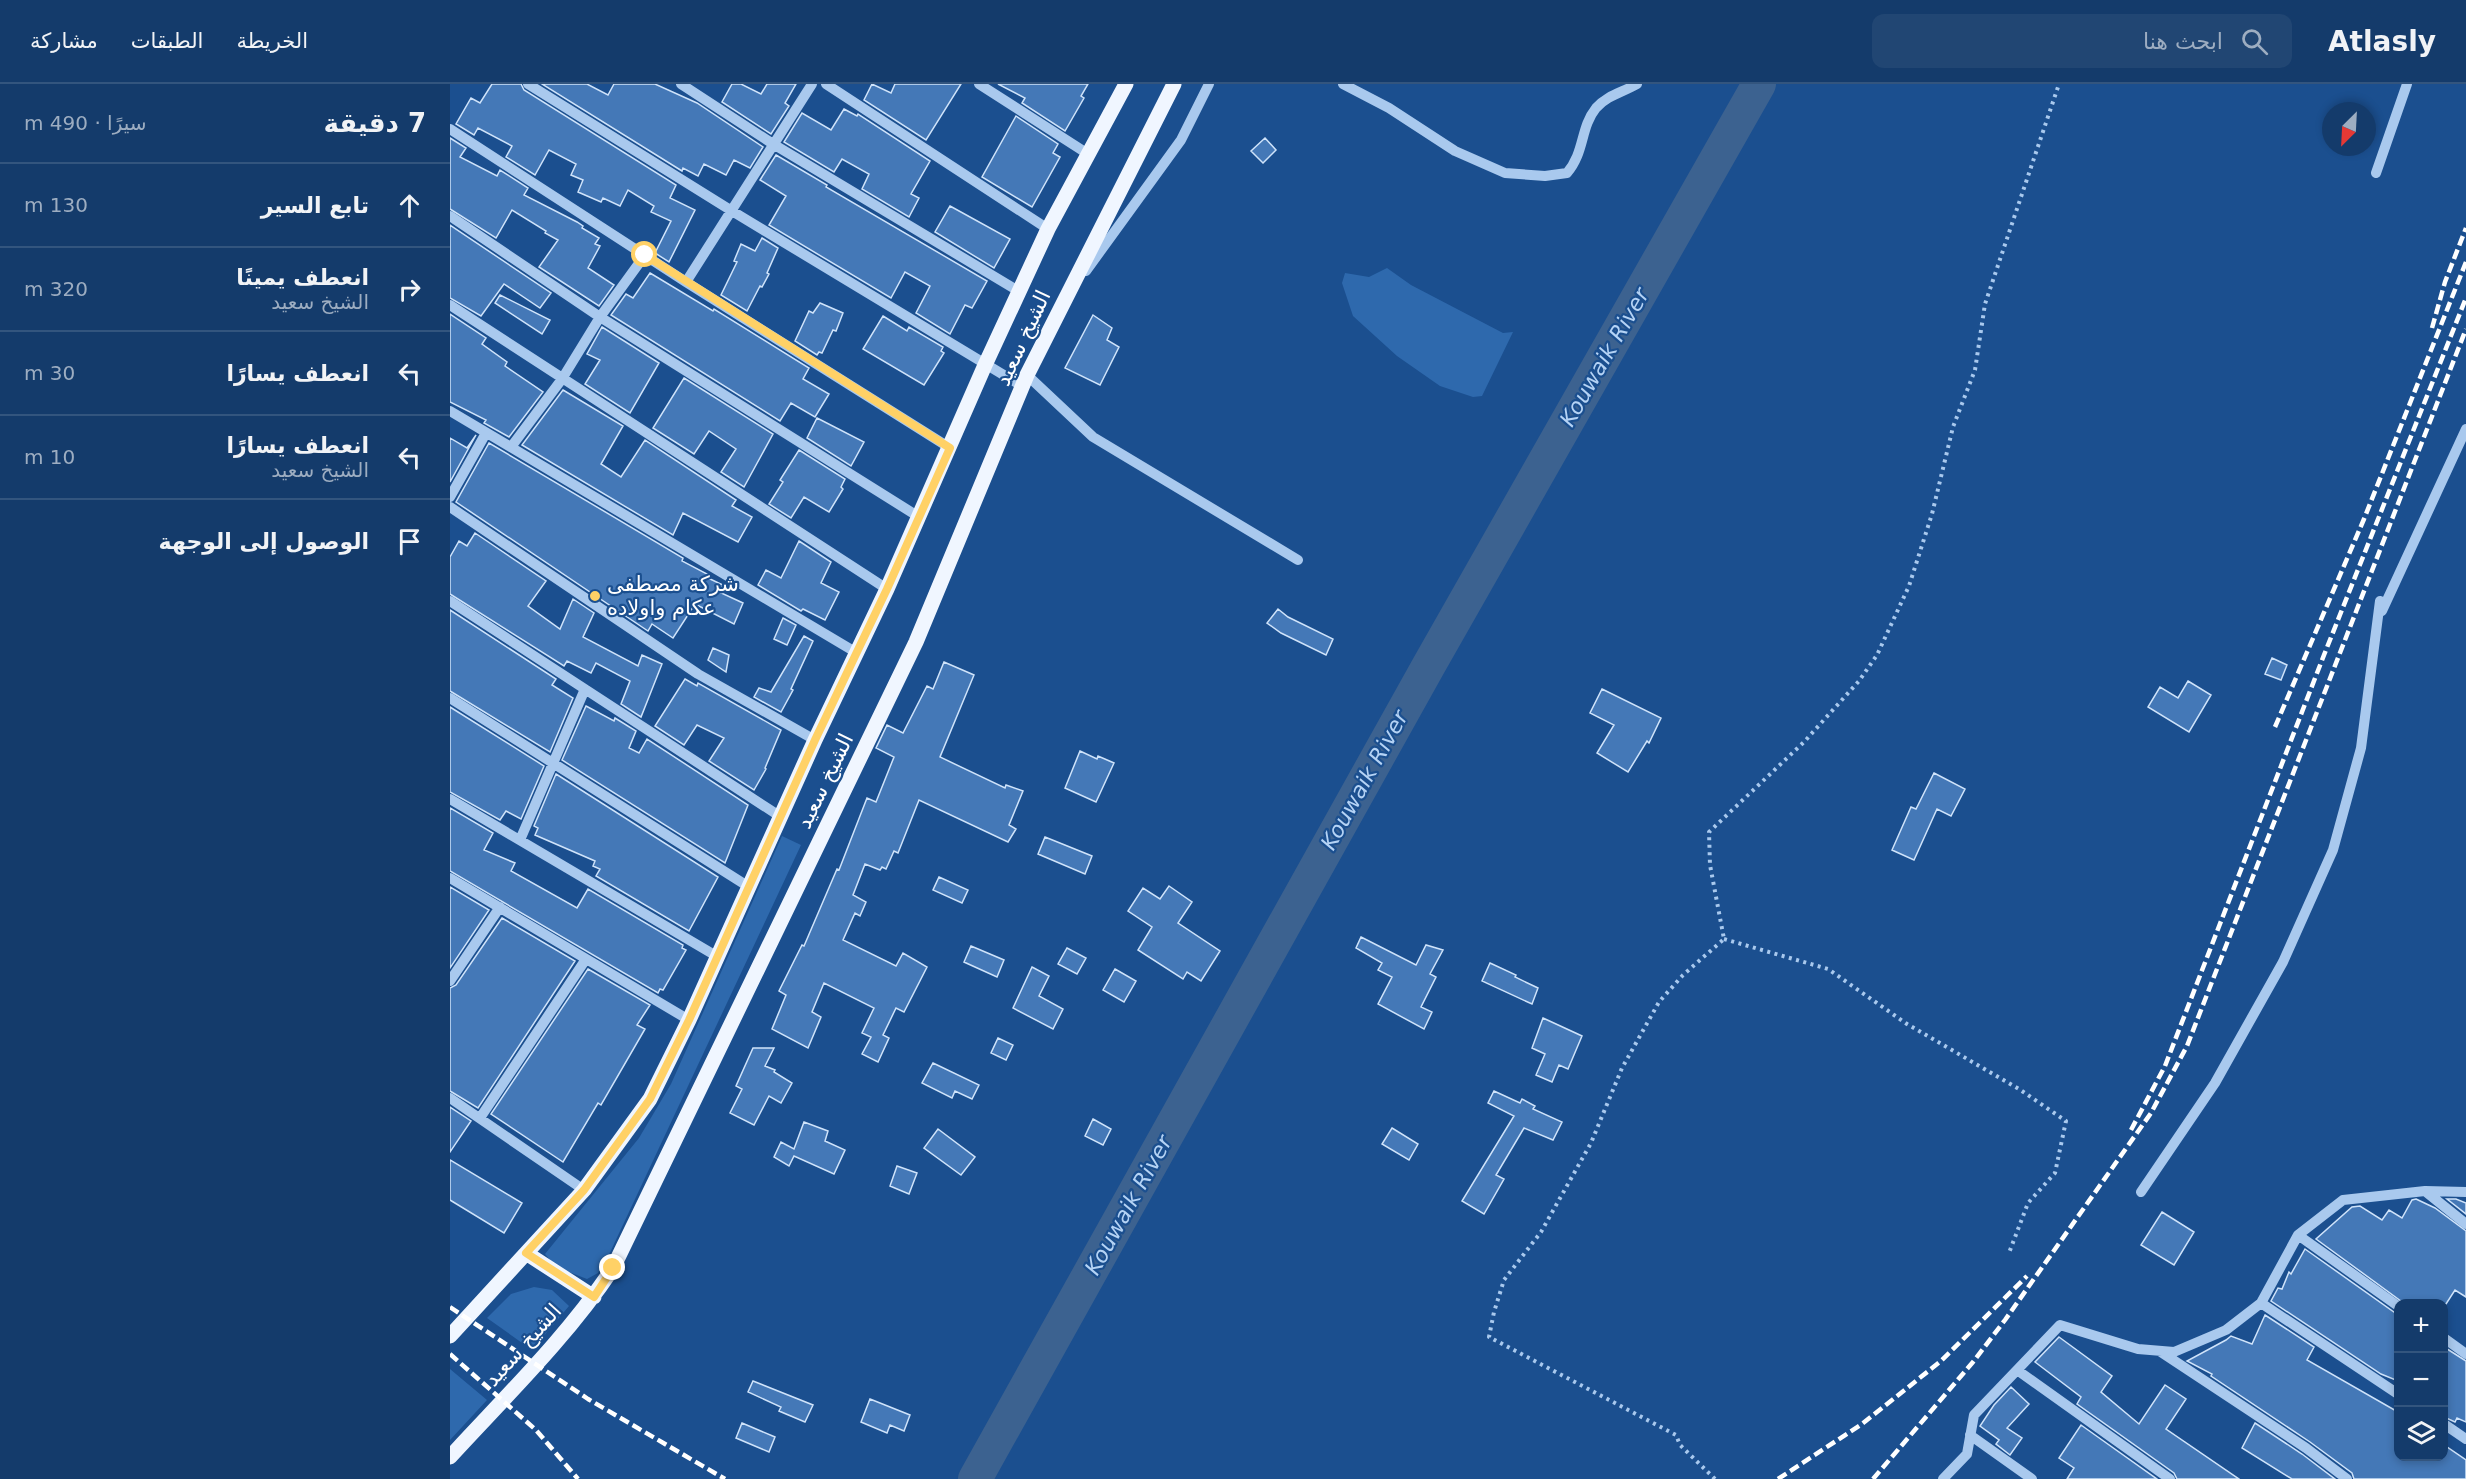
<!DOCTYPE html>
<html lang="ar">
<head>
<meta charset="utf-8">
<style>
  :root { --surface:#143b6b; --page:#214673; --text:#f1f3f6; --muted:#9dadc1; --line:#33557e }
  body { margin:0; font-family:"DejaVu Sans",Cairo,sans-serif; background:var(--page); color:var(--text); direction:rtl }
  .controls { position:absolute; right:18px; bottom:18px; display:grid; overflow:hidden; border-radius:12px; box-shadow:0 3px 9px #0003 }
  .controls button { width:54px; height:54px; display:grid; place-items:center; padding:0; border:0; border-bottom:2px solid var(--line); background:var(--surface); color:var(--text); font:30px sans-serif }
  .compass { position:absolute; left:1872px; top:18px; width:54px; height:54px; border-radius:50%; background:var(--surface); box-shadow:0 3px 9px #0003; rotate:204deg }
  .stop { position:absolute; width:18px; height:18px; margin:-14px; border:4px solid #ffd166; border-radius:50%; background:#fff }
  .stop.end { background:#ffd166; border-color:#fff; box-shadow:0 2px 6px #0008 }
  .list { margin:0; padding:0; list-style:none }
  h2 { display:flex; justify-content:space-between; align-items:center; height:78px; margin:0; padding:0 24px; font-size:26px }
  h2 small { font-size:20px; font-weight:400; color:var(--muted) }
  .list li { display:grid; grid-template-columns:39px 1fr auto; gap:18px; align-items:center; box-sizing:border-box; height:84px; padding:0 24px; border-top:2px solid var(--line) }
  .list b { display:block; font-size:22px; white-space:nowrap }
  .list p { margin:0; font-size:20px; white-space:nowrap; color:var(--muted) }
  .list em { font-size:20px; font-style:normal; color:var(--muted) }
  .icon { flex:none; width:33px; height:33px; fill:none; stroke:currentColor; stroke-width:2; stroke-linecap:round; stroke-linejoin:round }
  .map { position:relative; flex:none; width:2016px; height:1395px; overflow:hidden; direction:ltr }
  header { display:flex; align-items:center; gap:36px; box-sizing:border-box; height:84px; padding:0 30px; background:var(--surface); border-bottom:2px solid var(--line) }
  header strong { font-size:28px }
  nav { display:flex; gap:33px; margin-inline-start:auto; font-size:21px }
  .search { width:420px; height:54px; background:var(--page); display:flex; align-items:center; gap:15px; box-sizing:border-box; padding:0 21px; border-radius:12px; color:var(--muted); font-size:22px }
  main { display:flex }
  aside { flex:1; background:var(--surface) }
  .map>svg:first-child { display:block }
  .green { fill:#2e69ad }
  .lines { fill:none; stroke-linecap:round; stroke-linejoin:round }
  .river { stroke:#3c6290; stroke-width:34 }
  .building { fill:#4478b7; stroke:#cfe3fa; stroke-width:1.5 }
  .path { stroke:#a9c9ee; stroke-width:4; stroke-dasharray:3 4.5; stroke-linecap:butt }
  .minor { stroke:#a9c9ee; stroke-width:10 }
  .major { stroke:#f0f6ff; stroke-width:15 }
  .rail { stroke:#fff; stroke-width:4.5; stroke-dasharray:10 4.5; stroke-linecap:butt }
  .route { stroke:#ffd166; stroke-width:8 }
  .poi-dot { fill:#ffd166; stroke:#1b4f8f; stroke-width:2 }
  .labels { text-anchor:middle; stroke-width:4.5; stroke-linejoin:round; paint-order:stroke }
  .street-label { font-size:21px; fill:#fff; stroke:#1b4f8f }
  .poi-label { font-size:21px; fill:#fff; stroke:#1b4f8f; text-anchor:start }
  .water-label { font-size:22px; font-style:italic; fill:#b5d3f5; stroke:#1b4f8f }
</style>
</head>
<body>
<header>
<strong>Atlasly</strong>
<div class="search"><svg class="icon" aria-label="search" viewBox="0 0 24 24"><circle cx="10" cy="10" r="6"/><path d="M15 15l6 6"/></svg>ابحث هنا</div>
<nav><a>الخريطة</a><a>الطبقات</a><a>مشاركة</a></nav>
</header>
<main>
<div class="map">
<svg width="2016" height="1395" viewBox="0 0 2016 1395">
  <rect width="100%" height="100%" fill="#1b4f8f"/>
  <path class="green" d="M937,184L961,201L1053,249L1063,248L1032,312L1023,313L990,302L947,272L903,232L892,199L895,189L919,193Z
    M332,752L351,761L156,1177L148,1189L137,1195L106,1183L95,1170L189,1054L221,1000Z
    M84,1203L102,1206L119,1222L82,1266L37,1234L61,1210Z
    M0,1285L37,1316L0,1356Z"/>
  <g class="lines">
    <path class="river" d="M525,1395L979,581L1309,0"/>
  </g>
  <path class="building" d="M42,0H71L74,6L226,101L220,114L245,126L219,178L205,169L221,137L201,128L204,122L178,106L170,122L153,114L151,118L128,108L133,96L121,91L126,80L99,66L85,91L56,73L62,62L28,44L24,51L6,40L21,14L30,19Z
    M92,0H137L158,11L164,0H205L247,19L313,63L300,84L284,76L276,91L254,80L248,92L233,84L232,87Z
    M282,0H291L311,10L317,0H346L335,19L339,22L321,50L272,18Z
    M422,0L441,9L445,0H511L476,56L414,16Z
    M548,0H638L631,12L634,14L615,47L572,19L575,14Z
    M394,25L407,32L408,30L480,77L461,110L469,114L459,133L412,105L419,90L392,75L384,88L334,58L352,29L381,46Z
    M566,32L608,60L603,69L610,73L582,123L532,93Z
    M0,54L16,64L10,73L47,92L50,86L78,104L74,111L127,138L133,142L132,144L149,154L145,160L150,162L138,184L164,201L149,222L89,183L108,156L95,149L96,147L62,126L46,154L0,125Z
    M815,54L826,66L813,79L801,67Z
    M326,71L377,101L376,103L537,197L522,224L515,221L500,250L466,229L480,202L455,188L441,214L319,141L336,112L310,96Z
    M500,122L560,155L544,184L485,148Z
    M0,141L101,209L90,224L54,200L31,232L0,214Z
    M312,154L328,164L317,189L319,190L312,203L310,202L297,227L271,211L287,178L284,177L291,160L305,167Z
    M200,189L263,227L264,225L359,284L353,295L379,310L365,333L341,319L330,337L161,231L176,210L183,214Z
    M50,211L100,236L92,250L45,219Z
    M370,219L393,229L386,247L383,246L372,269L369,268L367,271L345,257L359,227L363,229Z
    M0,230L36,254L32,260L57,278L55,282L93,308L59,353L34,339L36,336L0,318Z
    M643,231L662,244L657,256L669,263L650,301L615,284Z
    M433,232L457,247L459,243L493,263L491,267L494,269L474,301L413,265Z
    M152,243L209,279L180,329L135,300L150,276L137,270Z
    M234,294L323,350L294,403L271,388L286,365L259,347L244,370L203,344Z
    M113,306L173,342L151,380L171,393L195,356L286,416L282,422L302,433L288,458L233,429L223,451L72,361Z
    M367,334L414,358L401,382L357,354Z
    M26,351L0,398V354L17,364Z
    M39,359L233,474L232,477L259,491L258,494L273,501L269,508L293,519L284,540L245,520L223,554L202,540L198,547L6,418Z
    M349,366L395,395L391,403L393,405L379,428L354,413L341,434L319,420L333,398L330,396Z
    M25,449L96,497L78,522L110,545L123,515L144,529L133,553L188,582L192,571L212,580L191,633L171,620L180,597L146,579L141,589L117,577L114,582L0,510V473L9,457L17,462Z
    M349,457L381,478L371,499L389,508L375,536L353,525L351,527L308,501L316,486L331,494Z
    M828,525L838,533L883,555L876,571L831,549L817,539Z
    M0,526L106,595L102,601L123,614L100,668L0,607Z
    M333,534L346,541L337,561L324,555Z
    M354,552L363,557L341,605L343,606L331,628L304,613L309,604L321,608Z
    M263,564L279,571L276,588L258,576Z
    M1822,574L1837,581L1831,596L1815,590Z
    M494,578L524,591L490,673L555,704L556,701L573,707L559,741L566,745L558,758L469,716L448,769L444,767L436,785L432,783L430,786L415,780L403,811L416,818L410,832L405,829L393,856L446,882L453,869L477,883L454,928L446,924L433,951L439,954L428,978L412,970L421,953L412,949L424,924L374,899L362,928L371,933L358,964L322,945L336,911L329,907L352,861L354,862L387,785L389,786L417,714L426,718L444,673L426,664L437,641L453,649L477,602L483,605Z
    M235,595L247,602L248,599L331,646L315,684L316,685L304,706L259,677L274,654L247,641L234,661L205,642Z
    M1738,597L1761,611L1739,648L1698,623L1710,603L1728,614Z
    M1152,605L1211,634L1199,659L1197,657L1178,688L1147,669L1164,641L1140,629Z
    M136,622L164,637L165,634L186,647L179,664L189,669L197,655L298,721L275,779L112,676Z
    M0,623L94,682L71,735L56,727L50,736L0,708Z
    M630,667L647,675L648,672L664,679L646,718L615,704Z
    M1484,689L1515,705L1501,732L1487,725L1464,776L1442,766L1461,723L1466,725Z
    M106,690L268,793L239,847L146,792L150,785L143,782L145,777L85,751L88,744L84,742Z
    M0,724L43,749L34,766L65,779L61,787L127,824L138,805L233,861L232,864L236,866L213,906L210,905L208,909L0,787Z
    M595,753L642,772L635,790L588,770Z
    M489,793L518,806L512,819L483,806Z
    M719,802L742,818L728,839L770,867L751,897L737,888L733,895L688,866L702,843L678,827L693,804L710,815Z
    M0,803L39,826L0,884Z
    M52,834L125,877L28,1024L0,1007V904L6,901Z
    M911,853L966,881L976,861L993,866L980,890L986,893L971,923L982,928L974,945L928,920L942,893L928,886L932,879L906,864Z
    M521,862L554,876L547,893L514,878Z
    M617,864L636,874L627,890L608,880Z
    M1040,879L1066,891L1065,893L1088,904L1082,920L1032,897Z
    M582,883L599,892L589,912L613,925L603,945L563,924Z
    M138,885L200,921L187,941L195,945L151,1021L148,1019L113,1078L41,1030Z
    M665,885L686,897L674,918L653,906Z
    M1093,934L1132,952L1118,985L1109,981L1102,998L1086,991L1095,970L1082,964Z
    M548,954L563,961L556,976L541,969Z
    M303,964H324L315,982L325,986L324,988L342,999L331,1019L319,1012L304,1041L280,1029L292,1005L286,1002Z
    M483,979L529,1001L522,1015L505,1007L502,1014L472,999Z
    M1044,1007L1070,1019L1072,1015L1085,1022L1083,1025L1112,1038L1103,1056L1074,1044L1046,1091L1054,1095L1034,1130L1012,1117L1064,1032L1038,1019Z
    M0,1023L21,1037L0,1068Z
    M643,1035L661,1045L653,1061L635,1052Z
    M354,1038L378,1047L375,1057L395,1066L384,1090L344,1072L339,1082L324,1073L331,1058L344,1065Z
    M942,1044L968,1060L959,1076L932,1060Z
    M488,1045L525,1073L511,1091L474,1064Z
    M0,1076L72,1119L54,1149L0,1116Z
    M447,1082L467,1089L459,1110L440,1102Z
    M1966,1115L1985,1124L2016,1147V1213L2005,1206L1996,1220H1955L1866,1155L1902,1123L1910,1122L1932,1136L1939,1126L1952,1134L1962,1116Z
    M1997,1115H2006L2016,1119V1130Z
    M1712,1128L1744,1148L1724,1181L1691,1161Z
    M1855,1165L1944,1228L1948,1229V1297L1931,1290L1821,1217L1828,1204L1832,1205L1839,1188L1841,1190Z
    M1815,1231L1864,1263L1857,1276L1948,1328V1372H1994V1361L2016,1376V1395H1904L1902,1389L1860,1358L1761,1292L1762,1290L1737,1277L1776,1256L1781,1252L1802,1260Z
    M1609,1253L1662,1292L1651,1308L1689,1340L1715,1301L1736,1315L1716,1345L1789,1395H1727L1724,1389L1627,1320L1631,1313L1585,1278Z
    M1994,1263L2016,1277V1338L2007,1334L2005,1338L1994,1333Z
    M303,1297L363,1321L355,1338L329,1327L331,1323L298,1308Z
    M1561,1303L1579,1320L1557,1344L1572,1354L1560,1371L1546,1360L1549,1356L1530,1342L1544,1321Z
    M420,1315L460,1331L454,1347L440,1341L437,1349L411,1338Z
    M292,1339L325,1353L319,1368L286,1354Z
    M1805,1339L1852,1370L1885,1395H1842L1792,1364Z
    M1631,1341L1707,1395H1617L1624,1384L1609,1374Z"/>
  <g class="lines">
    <path class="path" d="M1274,855L1378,885L1457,940L1569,1005L1616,1037L1605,1089L1578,1119L1559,1169
      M1265,1395L1230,1361L1226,1351L1039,1253L1044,1228L1054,1196L1091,1148L1141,1059L1172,984L1209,918L1233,891L1274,855L1260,781L1259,748L1354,658L1409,597L1427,571L1459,502L1482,430L1503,343L1525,286L1535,220L1609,0"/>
    <path class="minor" d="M78,0L282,127L572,302
      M231,0L323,60L570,208
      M376,0L598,145
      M529,0L638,70
      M893,0L939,24L1005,67L1055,89L1095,92L1117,89C1135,68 1130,44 1146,24C1157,11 1174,8 1187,0
      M0,45L236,198L500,364
      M1926,89L1957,0
      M0,132L150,233L469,433
      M636,187L731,56L759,0
      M236,198L362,0
      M0,221L437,505
      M577,291L643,353L848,476
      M0,327L407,569
      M61,363L112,295L150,233L195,171
      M0,413L36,349
      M0,423L248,590L365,656
      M0,517L331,733
      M1932,527L2016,345
      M0,614L299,803
      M0,715L268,873
      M70,756L135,605
      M0,794L239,936
      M0,897L50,823
      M0,1014L134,1106
      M30,1034L136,875
      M1975,1107L2016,1140
      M1691,1108L1765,999L1833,878L1883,766L1911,664L1930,517
      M1848,1151L1948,1222
      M1811,1219L1948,1310
      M1994,1254L2016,1270
      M1711,1268L1856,1364L1897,1395
      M1567,1286L1720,1395
      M1994,1340L2016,1355
      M1520,1351L1582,1395
      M1493,1395L1517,1370L1524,1331L1610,1241L1688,1265L1724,1268L1776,1246L1811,1219L1848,1151L1893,1116L1975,1107L2016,1108"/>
    <path class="major" d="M76,1169L144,1213
      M0,1252L134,1106L200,1015L239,936L365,656L437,505L535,281L598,145L676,0
      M0,1373C56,1312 117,1253 163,1184L466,558L577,291L724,0"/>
    <path class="rail" d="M1982,244L1995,198L2016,144
      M1825,643L1914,435L2016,178
      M1681,1046L1715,982L1874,571L2016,214
      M0,1223L138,1315L275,1395
      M0,1270L86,1346L128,1395
      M1328,1395L1412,1340L1491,1277L1577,1192
      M1423,1395L1523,1278L1555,1236L1701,1029L1737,962L2016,245"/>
  </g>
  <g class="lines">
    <path class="route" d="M163,1184L144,1213L76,1169L134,1106L200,1015L239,936L365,656L437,505L500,364L195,171"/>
  </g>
  <circle class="poi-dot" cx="145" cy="512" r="6"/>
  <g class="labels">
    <g class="street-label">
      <text transform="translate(573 254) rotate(-65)" y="7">الشيخ سعيد</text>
      <text transform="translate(375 697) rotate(-64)" y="7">الشيخ سعيد</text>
      <text transform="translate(73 1261) rotate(-48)" y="7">الشيخ سعيد</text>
    </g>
    <g class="poi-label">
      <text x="157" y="507">شركة مصطفى<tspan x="157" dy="24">عكام واولاده</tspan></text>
    </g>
    <g class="water-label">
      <text transform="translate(1154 273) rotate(-60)" y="8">Kouwaik River</text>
      <text transform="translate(914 696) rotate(-61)" y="8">Kouwaik River</text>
      <text transform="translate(678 1121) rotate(-61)" y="8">Kouwaik River</text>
    </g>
  </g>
</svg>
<div class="controls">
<button>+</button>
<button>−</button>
<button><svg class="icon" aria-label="layers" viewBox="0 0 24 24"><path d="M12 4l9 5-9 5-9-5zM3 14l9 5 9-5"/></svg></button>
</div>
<svg class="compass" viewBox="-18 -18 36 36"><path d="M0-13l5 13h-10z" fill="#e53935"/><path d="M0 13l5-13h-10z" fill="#9dadc1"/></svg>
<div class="stop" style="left:195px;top:171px"></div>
<div class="stop end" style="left:163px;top:1184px"></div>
</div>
<aside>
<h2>7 دقيقة<small>سيرًا · 490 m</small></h2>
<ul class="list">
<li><svg class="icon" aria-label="ahead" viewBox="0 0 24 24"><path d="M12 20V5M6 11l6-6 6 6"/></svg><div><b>تابع السير</b></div><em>130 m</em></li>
<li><svg class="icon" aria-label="right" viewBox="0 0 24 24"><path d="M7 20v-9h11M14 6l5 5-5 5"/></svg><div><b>انعطف يمينًا</b><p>الشيخ سعيد</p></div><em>320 m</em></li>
<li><svg class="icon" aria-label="left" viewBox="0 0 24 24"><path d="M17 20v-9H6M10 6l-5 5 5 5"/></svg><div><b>انعطف يسارًا</b></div><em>30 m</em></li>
<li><svg class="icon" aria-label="left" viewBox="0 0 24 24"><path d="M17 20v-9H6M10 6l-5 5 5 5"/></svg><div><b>انعطف يسارًا</b><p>الشيخ سعيد</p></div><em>10 m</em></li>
<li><svg class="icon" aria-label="arrive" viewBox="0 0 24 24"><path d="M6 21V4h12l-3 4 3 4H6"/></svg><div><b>الوصول إلى الوجهة</b></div></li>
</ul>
</aside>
</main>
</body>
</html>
